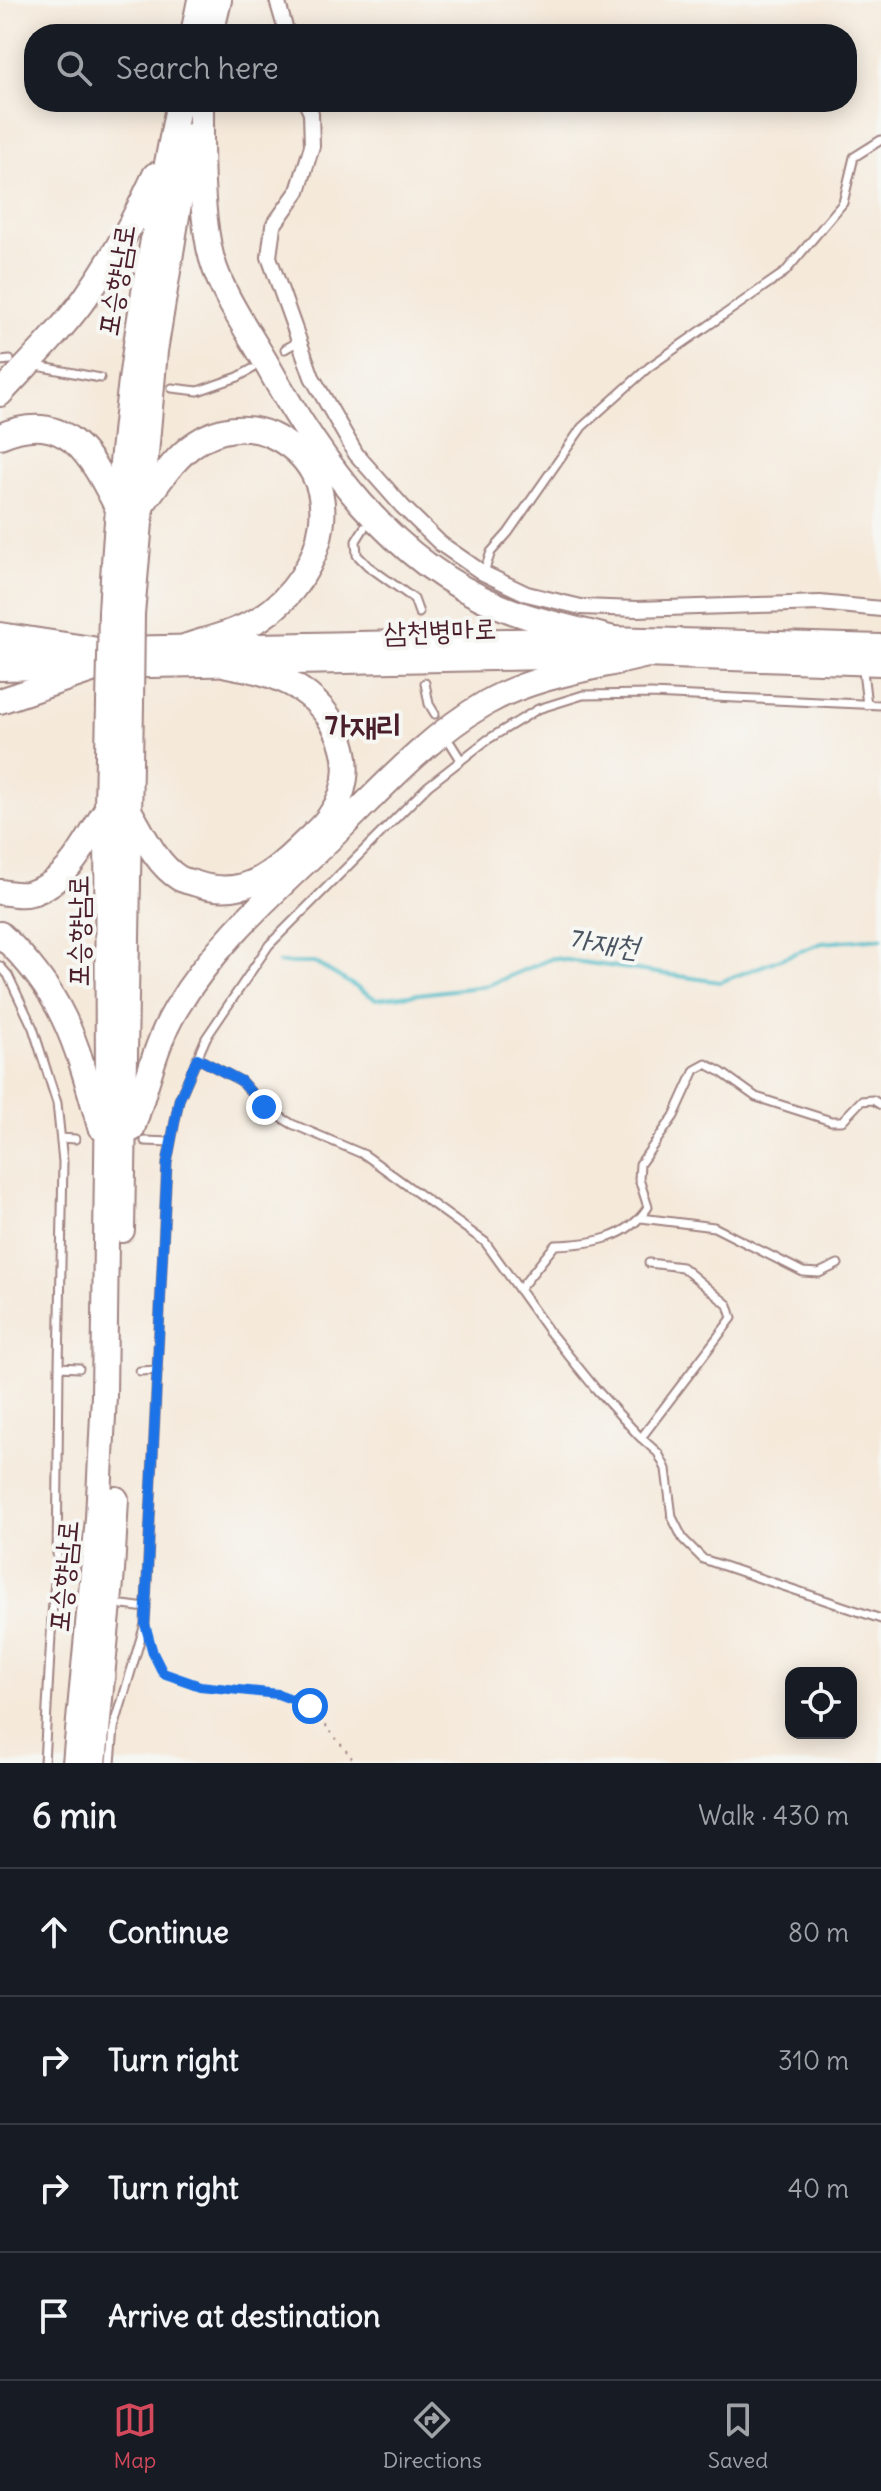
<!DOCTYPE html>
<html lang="en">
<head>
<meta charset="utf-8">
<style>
  :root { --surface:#171b24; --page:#20242c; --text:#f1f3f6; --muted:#9ea1a6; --line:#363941; --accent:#d1495b }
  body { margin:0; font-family:Delius,"Poor Story",sans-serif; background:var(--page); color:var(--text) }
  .controls { position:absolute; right:24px; bottom:24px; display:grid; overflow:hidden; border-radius:16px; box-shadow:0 4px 20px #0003 }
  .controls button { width:72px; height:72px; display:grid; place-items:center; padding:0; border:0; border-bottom:2px solid var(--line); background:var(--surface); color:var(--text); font:40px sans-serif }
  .stop { position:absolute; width:24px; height:24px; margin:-18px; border:6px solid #1a73e8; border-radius:50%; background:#fff }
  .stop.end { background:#1a73e8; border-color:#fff; box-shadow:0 2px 8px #0008 }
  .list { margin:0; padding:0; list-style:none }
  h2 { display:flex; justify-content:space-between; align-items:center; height:104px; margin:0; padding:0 32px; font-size:34px }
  h2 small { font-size:26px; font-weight:400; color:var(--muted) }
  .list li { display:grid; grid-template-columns:52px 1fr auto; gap:24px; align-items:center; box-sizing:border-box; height:128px; padding:0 32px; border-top:2px solid var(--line) }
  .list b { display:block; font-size:30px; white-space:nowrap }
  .list em { font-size:26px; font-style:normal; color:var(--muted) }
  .icon { flex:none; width:44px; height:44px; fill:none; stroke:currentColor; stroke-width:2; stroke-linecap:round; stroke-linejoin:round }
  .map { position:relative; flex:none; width:881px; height:1763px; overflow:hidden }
  .search { position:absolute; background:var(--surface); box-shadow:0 4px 20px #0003; left:24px; right:24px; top:24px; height:88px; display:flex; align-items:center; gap:20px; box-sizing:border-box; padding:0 28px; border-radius:32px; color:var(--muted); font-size:30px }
  .sheet { height:616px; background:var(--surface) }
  nav { display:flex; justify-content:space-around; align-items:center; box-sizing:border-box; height:112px; border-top:2px solid var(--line); background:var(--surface); font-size:22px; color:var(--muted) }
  nav a { display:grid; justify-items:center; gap:4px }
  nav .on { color:var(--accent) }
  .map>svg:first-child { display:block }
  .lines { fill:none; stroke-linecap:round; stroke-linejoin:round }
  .stream { stroke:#4dbbc7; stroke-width:4 }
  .service-casing { stroke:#a08482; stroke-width:11 }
  .minor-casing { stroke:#a08482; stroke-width:18 }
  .primary-casing { stroke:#a08482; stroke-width:26 }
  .trunk-casing { stroke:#a08482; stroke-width:28 }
  .path { stroke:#a08482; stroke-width:2; stroke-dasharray:2 6; stroke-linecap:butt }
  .service { stroke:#fff; stroke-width:7 }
  .minor { stroke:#fff; stroke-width:14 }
  .primary { stroke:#fff; stroke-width:22 }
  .trunk { stroke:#fff; stroke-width:24 }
  .trunk-bridge-casing { stroke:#a08482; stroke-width:28; stroke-linecap:butt }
  .trunk-bridge { stroke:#fff; stroke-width:24 }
  .route { stroke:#1a73e8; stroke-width:10 }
  .labels { text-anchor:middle; stroke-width:8; stroke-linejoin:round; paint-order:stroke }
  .street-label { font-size:28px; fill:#4a1f2b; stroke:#f6f6f2 }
  .water-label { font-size:30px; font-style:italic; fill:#4b5662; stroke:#f6f6f2 }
  .quarter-label { font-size:32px; font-weight:bold; fill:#4a1f2b; stroke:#f6f6f2 }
</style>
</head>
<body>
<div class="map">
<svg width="881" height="1763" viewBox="0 0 881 1763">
  <rect width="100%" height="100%" fill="#f6f6f2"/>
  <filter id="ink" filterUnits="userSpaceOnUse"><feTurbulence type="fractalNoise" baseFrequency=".0125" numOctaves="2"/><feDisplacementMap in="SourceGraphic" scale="16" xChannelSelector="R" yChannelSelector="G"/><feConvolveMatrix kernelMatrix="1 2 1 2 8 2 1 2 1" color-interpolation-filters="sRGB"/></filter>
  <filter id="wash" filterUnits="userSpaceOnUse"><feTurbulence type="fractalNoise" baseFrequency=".006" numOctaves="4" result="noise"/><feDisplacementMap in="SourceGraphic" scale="32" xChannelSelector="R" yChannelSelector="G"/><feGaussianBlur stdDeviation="1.8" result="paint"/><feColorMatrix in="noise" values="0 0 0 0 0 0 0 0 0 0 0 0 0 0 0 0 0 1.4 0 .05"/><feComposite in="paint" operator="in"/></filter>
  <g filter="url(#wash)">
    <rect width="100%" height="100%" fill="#f5e9da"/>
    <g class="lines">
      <path class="stream" d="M279,963H316L376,999L486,986L553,958L720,982L822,943L881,938"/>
    </g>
  </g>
  <g filter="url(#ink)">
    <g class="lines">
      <g class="service-casing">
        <path id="service" d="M285,349L299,341
          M0,361L10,360
          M37,366L100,378
          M172,388L198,391L238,377L252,369
          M364,528L356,541L357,555L368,566L414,599L419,613
          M484,572L491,552L508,533L582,427L649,367L785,272L843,203L854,157L881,140
          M863,671L867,705
          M425,683L429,704L435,714
          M451,744L461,760
          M0,966L8,975L33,1028L57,1103L63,1162L59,1367L57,1568L53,1599L44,1763
          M197,1058L241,1081L264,1107L292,1124L365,1155L485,1242L548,1330L595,1388L639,1436L658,1453L666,1469L672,1517L683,1539L703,1559L881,1619
          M61,1138L75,1139
          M145,1141L171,1142
          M641,1218L714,1227L803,1272L819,1273L838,1264
          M519,1290L555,1245C591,1244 628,1239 648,1207L639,1179L640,1164L674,1116L695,1070L706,1064L721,1072L756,1097L831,1121H842L861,1101L873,1100L881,1105
          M59,1367L79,1368
          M140,1371L158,1370
          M641,1438L732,1318L728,1305L682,1267L649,1263
          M53,1599L75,1602
          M123,1605L146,1608
          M111,1763L114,1728L145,1624L167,1163L179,1100L206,1038L269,945L428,786L487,740L538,709L583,695L651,694L881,705"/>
      </g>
      <g class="minor-casing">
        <path id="minor" d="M277,0L287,34
          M306,102L311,113L312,146L298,191L273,226L269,257L312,377L356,454L402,506L441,544L483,573L527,594L581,607L637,609L820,603L881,609"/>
      </g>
      <g class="primary-casing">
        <path id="primary" d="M114,648L610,638L881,646
          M0,652L56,650
          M0,669L643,656L881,664"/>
      </g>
      <g class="trunk-casing">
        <path id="trunk" d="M193,34L200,0
          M211,34L219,0
          M201,102C201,150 200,200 209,247C217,288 245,326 265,361C320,461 390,561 499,606C534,621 573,628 610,638
          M0,394C29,363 60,332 85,298C112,260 136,217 155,175
          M0,436C67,408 91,456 117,507
          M140,507C157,486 173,458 196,443C218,428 246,424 271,435C354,474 326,576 261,618C238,632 212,638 187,646
          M111,612C116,523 123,433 136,344C148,263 163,182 179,102
          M132,614L155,351L190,136
          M0,635L92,649
          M0,701L98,668
          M129,810C142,832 156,864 179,878C184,881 191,882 197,884C243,899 272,875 303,844C312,835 322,827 329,817C364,770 340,710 291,684C271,673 249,669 227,665
          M0,892C9,893 23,896 31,893C69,882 87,840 106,810
          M0,934C65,994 77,1045 100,1127
          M132,1129C146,1090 154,1045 176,1009C217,940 277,890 335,834C382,788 429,736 486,703C533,676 591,669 643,656
          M122,1230L131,704
          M75,1763L98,1518L104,1395L108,1087L107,807L109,703
          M94,1763L112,1571L116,1499"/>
      </g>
      <path class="path" d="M151,1644L163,1673L200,1686L278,1694L310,1706L356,1763"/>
      <use href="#service" class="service"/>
      <use href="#minor" class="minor"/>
      <use href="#primary" class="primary"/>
      <use href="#trunk" class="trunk"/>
      <g class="trunk-bridge-casing">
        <path id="trunk-bridge" d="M109,703L111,612
          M131,704L132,614"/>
      </g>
      <use href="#trunk-bridge" class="trunk-bridge"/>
    </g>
  </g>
  <g class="lines" filter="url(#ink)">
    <path class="route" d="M264,1107L241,1081L197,1058L179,1100L167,1163L145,1624L153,1653L163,1673L200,1686L278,1694L310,1706"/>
  </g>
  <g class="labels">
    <g class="street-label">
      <text transform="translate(116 280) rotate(-81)" y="10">포승향남로</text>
      <text transform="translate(440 630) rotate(-2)" y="10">삼천병마로</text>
      <text transform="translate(78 931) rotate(-90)" y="10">포승향남로</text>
      <text transform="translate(63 1576) rotate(-85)" y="10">포승향남로</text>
    </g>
    <g class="water-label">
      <text transform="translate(603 943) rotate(7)" y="10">가재천</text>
    </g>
    <g class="quarter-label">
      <text x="363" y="737">가재리</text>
    </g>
  </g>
</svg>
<div class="controls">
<button><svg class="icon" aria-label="locate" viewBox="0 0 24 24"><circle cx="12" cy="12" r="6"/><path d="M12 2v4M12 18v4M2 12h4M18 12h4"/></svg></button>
</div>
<div class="stop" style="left:310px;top:1706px"></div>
<div class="stop end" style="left:264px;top:1107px"></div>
<div class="search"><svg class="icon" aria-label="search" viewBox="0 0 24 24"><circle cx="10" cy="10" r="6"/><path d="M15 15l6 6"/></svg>Search here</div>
</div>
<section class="sheet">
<h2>6 min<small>Walk · 430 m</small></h2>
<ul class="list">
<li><svg class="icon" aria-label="ahead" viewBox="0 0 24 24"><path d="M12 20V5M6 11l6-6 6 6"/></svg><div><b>Continue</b></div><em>80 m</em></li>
<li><svg class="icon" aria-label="right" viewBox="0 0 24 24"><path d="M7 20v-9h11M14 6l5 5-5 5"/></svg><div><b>Turn right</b></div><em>310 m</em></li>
<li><svg class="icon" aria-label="right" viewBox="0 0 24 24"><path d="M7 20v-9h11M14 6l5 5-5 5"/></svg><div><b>Turn right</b></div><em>40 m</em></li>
<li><svg class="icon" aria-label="arrive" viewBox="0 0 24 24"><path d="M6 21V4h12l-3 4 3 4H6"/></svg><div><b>Arrive at destination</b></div></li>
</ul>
</section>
<nav>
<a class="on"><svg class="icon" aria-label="map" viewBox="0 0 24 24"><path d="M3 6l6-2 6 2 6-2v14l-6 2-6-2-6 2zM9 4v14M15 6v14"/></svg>Map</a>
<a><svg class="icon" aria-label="directions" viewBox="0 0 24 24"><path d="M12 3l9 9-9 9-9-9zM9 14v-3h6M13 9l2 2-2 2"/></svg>Directions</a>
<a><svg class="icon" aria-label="saved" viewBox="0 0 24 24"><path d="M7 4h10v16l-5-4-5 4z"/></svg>Saved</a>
</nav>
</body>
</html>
